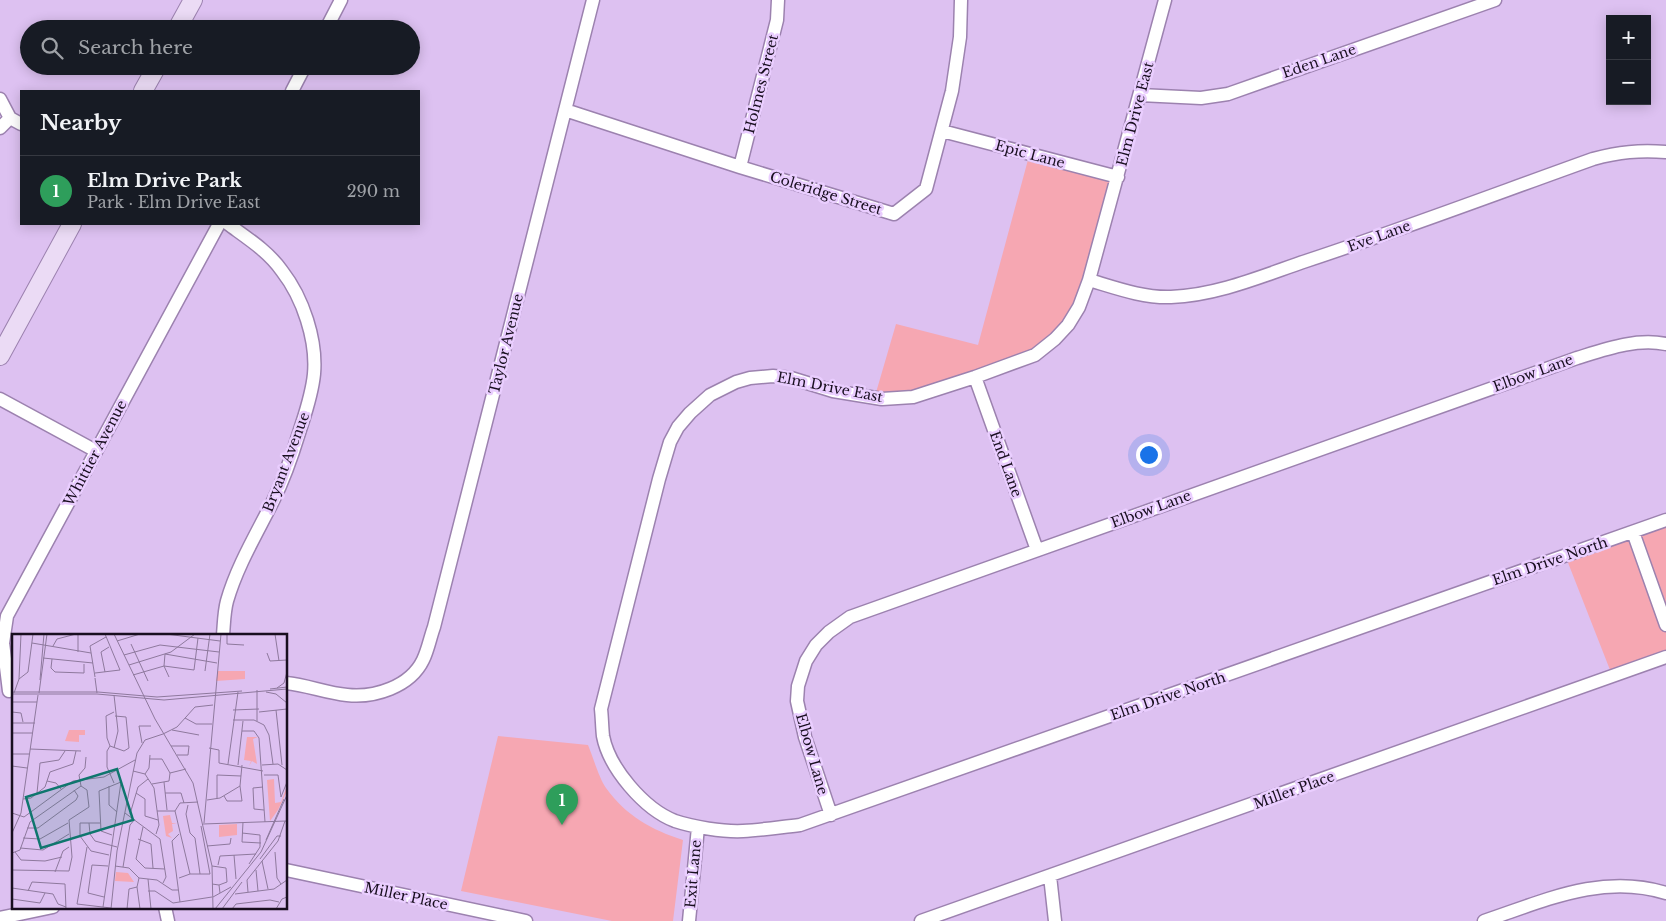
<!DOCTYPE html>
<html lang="en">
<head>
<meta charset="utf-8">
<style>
  :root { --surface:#171b24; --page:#20242c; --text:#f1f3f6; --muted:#9ea1a6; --line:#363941; --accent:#4f7128 }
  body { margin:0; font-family:"Libre Baskerville",serif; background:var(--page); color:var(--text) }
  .controls { position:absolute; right:15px; top:15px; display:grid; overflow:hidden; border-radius:0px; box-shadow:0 2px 12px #0003 }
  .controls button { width:45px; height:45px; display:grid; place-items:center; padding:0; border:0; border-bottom:1px solid var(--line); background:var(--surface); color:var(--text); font:25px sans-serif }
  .you { position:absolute; left:1148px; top:454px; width:18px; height:18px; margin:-12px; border:4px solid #fff; border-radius:50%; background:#1a73e8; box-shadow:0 0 0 8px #1a73e833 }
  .badge { display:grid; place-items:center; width:32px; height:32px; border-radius:50%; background:var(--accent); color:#fff; font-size:16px; font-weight:700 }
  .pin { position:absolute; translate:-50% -41px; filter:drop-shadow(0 1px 2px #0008) }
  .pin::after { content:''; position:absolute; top:26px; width:18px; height:15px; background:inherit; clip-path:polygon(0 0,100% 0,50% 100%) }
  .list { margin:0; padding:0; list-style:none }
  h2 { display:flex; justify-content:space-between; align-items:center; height:65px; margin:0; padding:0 20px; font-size:21px }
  h2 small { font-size:16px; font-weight:400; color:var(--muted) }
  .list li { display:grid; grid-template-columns:32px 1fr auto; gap:15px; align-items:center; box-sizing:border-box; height:70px; padding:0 20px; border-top:1px solid var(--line) }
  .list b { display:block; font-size:19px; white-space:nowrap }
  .list p { margin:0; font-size:16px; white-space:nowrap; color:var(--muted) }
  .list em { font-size:16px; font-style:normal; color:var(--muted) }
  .icon { flex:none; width:28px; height:28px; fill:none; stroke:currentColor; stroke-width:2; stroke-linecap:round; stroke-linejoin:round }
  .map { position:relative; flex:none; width:1666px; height:921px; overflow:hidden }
  .search { position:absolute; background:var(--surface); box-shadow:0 2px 12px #0003; left:20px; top:20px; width:400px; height:55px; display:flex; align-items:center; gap:12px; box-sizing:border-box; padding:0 18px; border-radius:28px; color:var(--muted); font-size:19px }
  .panel { position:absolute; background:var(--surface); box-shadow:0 2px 12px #0003; left:20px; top:90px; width:400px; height:135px; border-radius:0px }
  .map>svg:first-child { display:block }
  .green { fill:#f6a7b2 }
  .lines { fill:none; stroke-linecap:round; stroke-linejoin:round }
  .minor-casing { stroke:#9c82af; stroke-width:15 }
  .secondary-casing { stroke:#9c82af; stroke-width:20 }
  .minor { stroke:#fff; stroke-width:12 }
  .secondary { stroke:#ebdbf5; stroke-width:18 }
  .labels { text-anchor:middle; stroke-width:5; stroke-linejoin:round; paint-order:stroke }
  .street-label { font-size:14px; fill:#180e1f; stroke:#eaceff }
  .inset-road { fill:none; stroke:#8e799d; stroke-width:1 }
  .view { fill:#0f766e; fill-opacity:0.15; stroke:#0f766e; stroke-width:2.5 }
  .inset-edge { fill:none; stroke:#180e1f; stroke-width:2.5 }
</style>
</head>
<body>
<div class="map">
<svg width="1666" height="921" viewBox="0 0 1666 921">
  <rect width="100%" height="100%" fill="#ddc1f1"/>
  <path class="green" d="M1029,156L1115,179L1087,278L1065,325L1034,352L913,394L875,396L896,324L978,345Z
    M1666,519V655L1612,675L1565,555Z
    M498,736L588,745C593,757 599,778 606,788C626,816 652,830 683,840L673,921H612L461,891Z"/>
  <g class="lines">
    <g class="minor-casing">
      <path id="minor" d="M1165,0L1089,280L1079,307L1068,325L1055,339L1035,355L975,377L913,397L882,399L833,391L791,378L773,376L750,378L736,382L710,395L690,413L678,427L670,442L659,479L601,709C602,718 602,727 603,736C609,768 644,809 675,821C693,827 723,832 743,831C762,830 781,827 800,825L1666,520
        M326,29L341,0
        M292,91L305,66
        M1140,95L1201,98L1228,94L1495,0
        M0,99L10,118L21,124
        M565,110L740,167L894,214L926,189L952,91L960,37L961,0
        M0,128L10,118
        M942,131L1118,177
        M740,167L777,20L778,0
        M1089,280C1116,288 1143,298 1171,297C1218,295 1262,276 1306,261C1403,229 1498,193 1593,159C1619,152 1639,150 1666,152
        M975,377L1037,550
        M0,399L96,451
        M1633,532L1666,625
        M223,635C224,624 224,612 227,601C237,566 257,533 273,501C284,479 292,456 299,433C305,414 312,395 314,374C317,340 303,298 282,271C268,251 247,238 228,224
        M286,683C307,685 326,693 347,695C374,698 410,687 423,660C428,650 430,638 434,627L593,0
        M9,691L3,643L7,616L219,224
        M831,815L805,737L797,701L798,686L806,661L816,645L829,632L850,617L1577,358C1606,349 1636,338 1666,344
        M286,870L526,921
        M1050,876L1055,921
        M165,907L168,921
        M0,918L53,907
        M689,921L698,827
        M921,921L1666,657
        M1484,921C1544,901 1602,873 1666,893"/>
    </g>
    <g class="secondary-casing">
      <path id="secondary" d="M177,29L193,0
        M143,91L157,66
        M0,356L72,224"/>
    </g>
    <use href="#minor" class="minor"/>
    <use href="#secondary" class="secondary"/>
  </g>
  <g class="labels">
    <g class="street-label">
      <text transform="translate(1319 61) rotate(-19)" y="5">Eden Lane</text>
      <text transform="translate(761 84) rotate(-76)" y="5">Holmes Street</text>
      <text transform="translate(1135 114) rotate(-75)" y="5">Elm Drive East</text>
      <text transform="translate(1030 154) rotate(15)" y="5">Epic Lane</text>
      <text transform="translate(826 193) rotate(17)" y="5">Coleridge Street</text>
      <text transform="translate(1379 236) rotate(-20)" y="5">Eve Lane</text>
      <text transform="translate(506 344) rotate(-76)" y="5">Taylor Avenue</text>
      <text transform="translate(1533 373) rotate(-20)" y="5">Elbow Lane</text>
      <text transform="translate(830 387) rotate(11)" y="5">Elm Drive East</text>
      <text transform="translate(95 453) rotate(-62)" y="5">Whittier Avenue</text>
      <text transform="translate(286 462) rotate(-69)" y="5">Bryant Avenue</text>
      <text transform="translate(1006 464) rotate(70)" y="5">End Lane</text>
      <text transform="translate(1151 509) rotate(-20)" y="5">Elbow Lane</text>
      <text transform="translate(1550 561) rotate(-19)" y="5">Elm Drive North</text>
      <text transform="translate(1168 696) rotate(-19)" y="5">Elm Drive North</text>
      <text transform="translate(812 754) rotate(74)" y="5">Elbow Lane</text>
      <text transform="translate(1294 790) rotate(-20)" y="5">Miller Place</text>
      <text transform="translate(693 874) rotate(-85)" y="5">Exit Lane</text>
      <text transform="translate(406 896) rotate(12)" y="5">Miller Place</text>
    </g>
  </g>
  <g transform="translate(12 634)">
    <rect width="275" height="275" fill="#ddc1f1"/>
    <path d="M206,37H233V45L204,47ZM57,96H73V101H67V108L53,107ZM235,103H246L241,105L245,130L240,127L237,132L239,127L232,126ZM262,145L263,169L269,168L275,152V157L266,176L258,187L255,146ZM158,181L160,189H165L160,190L161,197L156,200L160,204L154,202L151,182ZM225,190V201L207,203V191ZM104,238L116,239L122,248L103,247Z" fill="#f6a7b2"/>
    <path class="inset-road" d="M66,0V18M102,0L143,85L181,149L200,232L201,275M154,0L208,7M215,0V10L232,11M263,0L267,27M105,7L128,0M20,9L79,19M119,10L136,47M41,12L45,5L64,0M255,19L258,27L275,26M112,21L148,11L207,18M31,24L81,29M40,25L39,34L43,38L72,39V30M117,31L159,18L183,0M193,37L198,0M93,38L89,18L97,13M83,39L108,36L93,0M121,41L152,32L182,36L186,4M83,43L78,12L94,3M157,43L152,32L153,20L205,29M83,44L85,59M7,45L9,0M28,46L32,0M265,54L272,49L275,38M258,55L275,53M245,56V87M0,58H86L145,63L230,57M254,58L264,60L275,69M2,59L7,45L16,38L21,0M27,59L35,0M0,60H85L152,66L275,55M102,61L106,97L102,114M0,68H25M221,76L247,75M264,76L270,131M0,78L9,79L11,88M247,78L275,75M173,84L184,90H200M221,86H242L252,91L257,101L261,130M0,89H23M160,96L187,101M230,97H242L247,104L253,188M0,99H20M151,100L165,93L183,73L201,71M130,109L127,92H139M98,112L112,117L117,114L114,83L103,82M98,112L95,104L94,82L102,78M98,112L95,117V133L102,149M159,112H177L176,121H165M197,114L207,116V129L251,137M18,115L69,117M0,120H17M138,125H150L158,139L157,147L140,150M216,130L226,58M226,131L231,87M250,131L266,130L275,136M0,132L15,134M121,137L133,140L142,154L147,191L144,200M158,139L174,135M133,140L137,134L138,121M252,141H266L269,163M35,147L44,149L49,155M152,148L155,176M69,152L67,141L73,134L74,123M97,152V171L105,178M251,153L241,154L242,175L252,176M25,159L28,129L47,126L53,117M124,159L133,165V182L146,186M153,159H169L172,169M212,162L215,167H230L228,152M269,163L275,148M11,165L19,164L33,153L38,138L61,130L64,117M205,165V141L229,142M195,166L208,164L228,152L230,131M176,171L174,180L178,199L183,204M145,177H163M0,179L12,183L61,147L92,143L123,126M113,179L148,205L154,243L151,249M118,180L126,153L136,145M231,188L230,208L249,209M77,189L78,200L83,207L105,213M88,189H68V202L79,217L97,221M192,189L209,0M191,190L274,187M189,192L198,240M131,193L124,225L133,234L153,235M15,194H26L64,166L66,162L62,156M0,199L9,179L26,61M230,199L248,201V213L237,230M167,200L160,207L168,268M100,201L89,197L87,157L109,148M11,204L28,205L56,189M183,204L188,240M126,205L139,210L141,234M254,206L272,165M195,212L218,210L219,204M75,213L65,270L99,274M8,214L31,216L57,200M3,218L9,226L33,227L50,223M263,218L265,244L269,250M0,219L8,216L18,188L69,152M222,221L224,245M248,225L265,202H269M250,227L256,255M206,231L208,222L244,220M103,232L117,234L127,244L145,246L160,256H166M200,232L214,234L215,248L207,251M111,233L118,191L123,185M0,236L57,237L60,223L57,186L77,173L75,156L69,152M244,236L246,257M43,238L51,217L57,213M178,240L163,177L168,169L186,168M127,244L125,253L128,275M167,244L178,240H198M136,245L139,275M200,250L207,251L208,259M0,254L41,260L46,270L54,273M16,257L20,248L53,250L54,275M136,257H143L161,269L200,263M236,258L235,246L266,207L273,187M223,260L262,255L275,246M92,263L76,259L80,231L96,232M201,263L219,253M0,265L28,269L33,259M91,273L109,148M99,275L105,217L125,119L133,106L151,100M115,275L117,255L125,253M203,275L249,218L275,161M210,275L230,248M220,275L224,270L258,266L267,268M264,275L270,265L275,263"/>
    <path class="view" d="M105,135L121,186L29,214L14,163Z"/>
    <rect width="275" height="275" class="inset-edge"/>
  </g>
</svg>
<div class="controls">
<button>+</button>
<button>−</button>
</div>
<div class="you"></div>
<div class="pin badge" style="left:562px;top:825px;background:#2e9e5b">1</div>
<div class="search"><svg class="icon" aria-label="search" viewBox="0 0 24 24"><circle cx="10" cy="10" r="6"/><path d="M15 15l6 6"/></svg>Search here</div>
<section class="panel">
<h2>Nearby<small></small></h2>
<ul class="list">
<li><span class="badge" style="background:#2e9e5b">1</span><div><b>Elm Drive Park</b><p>Park · Elm Drive East</p></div><em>290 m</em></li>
</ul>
</section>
</div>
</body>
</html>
